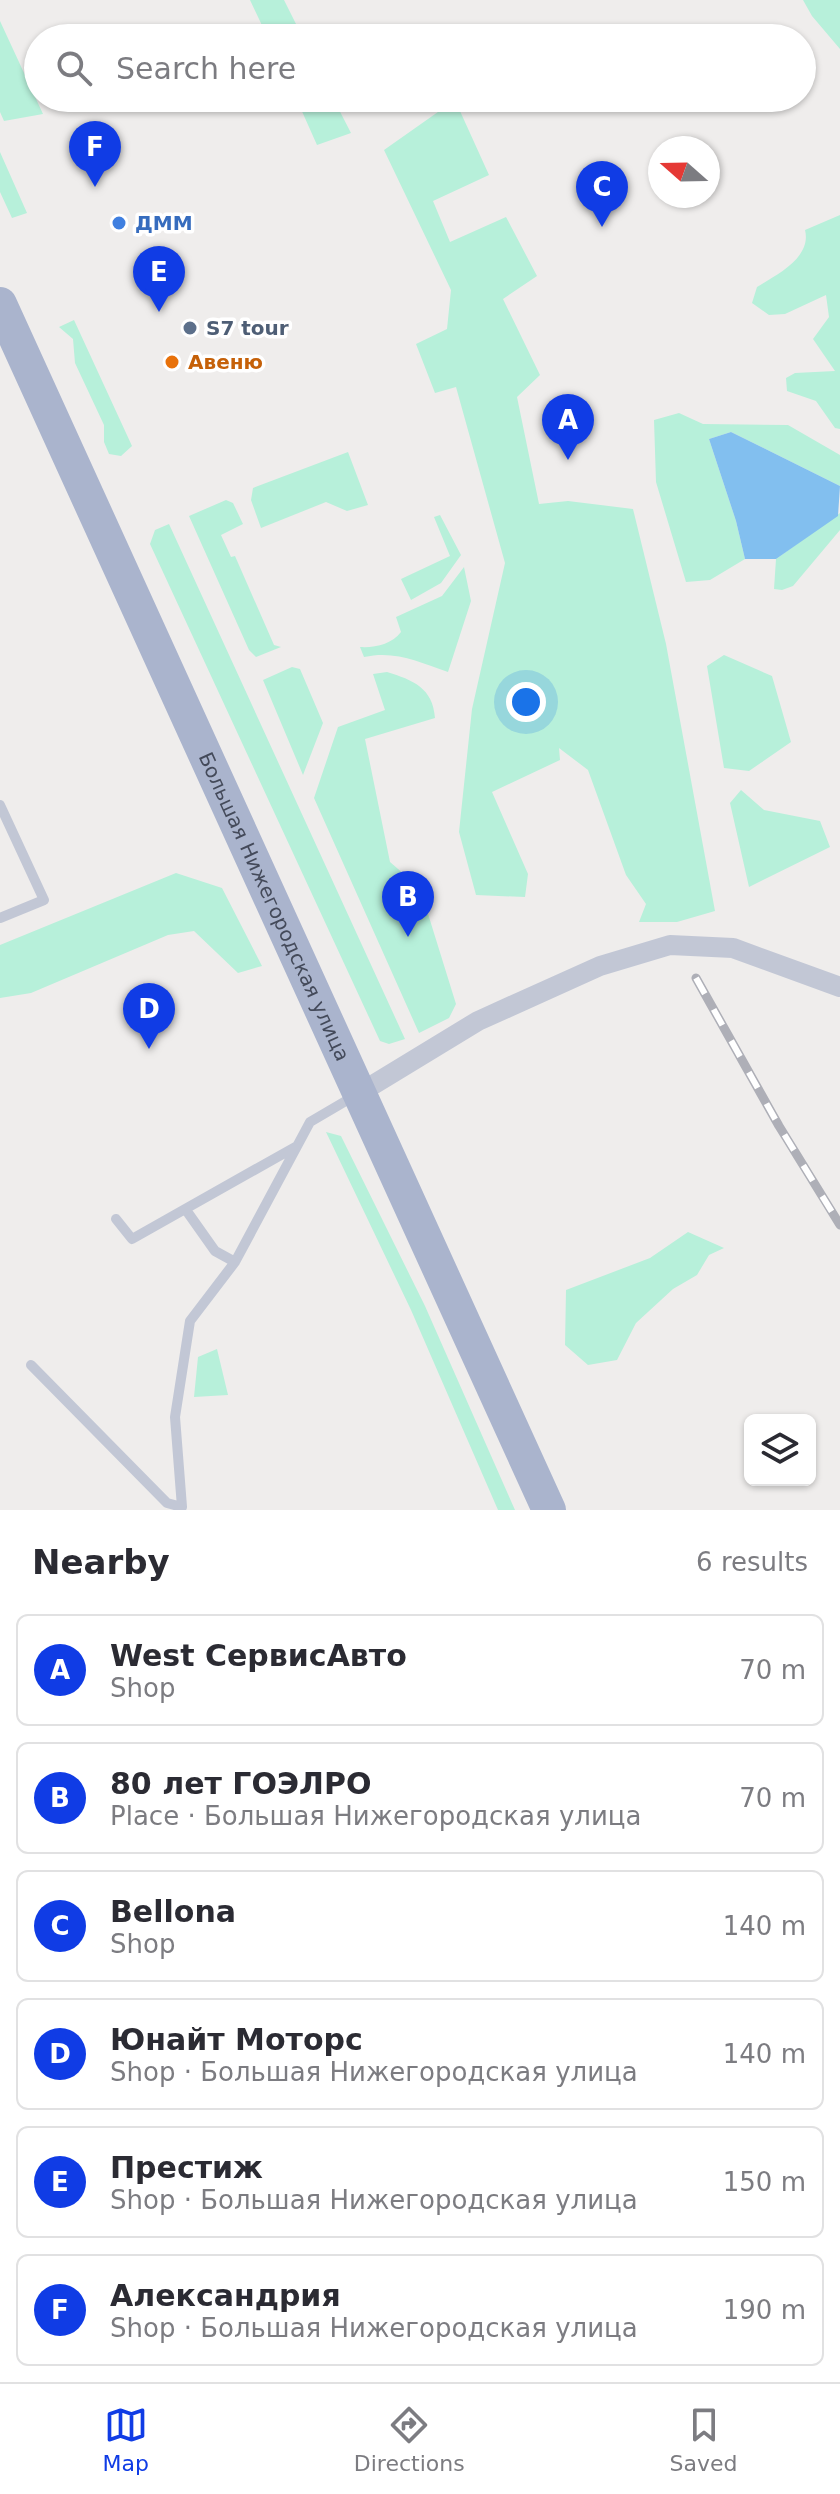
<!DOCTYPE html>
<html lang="en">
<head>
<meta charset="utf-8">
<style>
  :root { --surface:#fff; --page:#f2f2f3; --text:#2b2b33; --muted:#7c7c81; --line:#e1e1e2; --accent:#103ce5 }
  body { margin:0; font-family:"DejaVu Sans",sans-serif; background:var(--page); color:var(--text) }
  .controls { position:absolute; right:24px; bottom:24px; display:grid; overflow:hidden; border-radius:12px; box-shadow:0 2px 6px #0004 }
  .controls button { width:72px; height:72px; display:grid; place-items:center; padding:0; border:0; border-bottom:2px solid var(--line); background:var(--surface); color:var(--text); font:40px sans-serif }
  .compass { position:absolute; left:648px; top:136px; width:72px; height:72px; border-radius:50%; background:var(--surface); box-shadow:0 2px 6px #0004; rotate:290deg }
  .you { position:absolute; left:526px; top:702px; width:28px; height:28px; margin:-20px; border:6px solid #fff; border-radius:50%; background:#1a73e8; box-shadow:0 0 0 12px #1a73e833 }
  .badge { display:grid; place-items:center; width:52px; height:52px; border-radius:50%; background:var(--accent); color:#fff; font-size:26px; font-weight:700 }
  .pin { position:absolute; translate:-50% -66px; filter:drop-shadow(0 2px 4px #0008) }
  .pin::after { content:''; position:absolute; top:42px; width:28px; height:24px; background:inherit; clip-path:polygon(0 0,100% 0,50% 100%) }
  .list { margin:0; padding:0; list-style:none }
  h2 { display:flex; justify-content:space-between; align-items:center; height:104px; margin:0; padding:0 32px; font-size:34px }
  h2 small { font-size:26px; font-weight:400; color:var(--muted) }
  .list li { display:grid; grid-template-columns:52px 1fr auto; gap:24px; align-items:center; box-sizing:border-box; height:112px; margin:0 16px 16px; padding:0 16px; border:2px solid var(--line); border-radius:12px }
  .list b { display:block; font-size:30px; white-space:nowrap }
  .list p { margin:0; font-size:26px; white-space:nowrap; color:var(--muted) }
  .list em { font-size:26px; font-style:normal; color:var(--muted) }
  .icon { flex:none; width:44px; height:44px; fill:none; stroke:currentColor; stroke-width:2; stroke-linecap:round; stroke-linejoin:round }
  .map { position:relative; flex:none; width:840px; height:1510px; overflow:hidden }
  .search { position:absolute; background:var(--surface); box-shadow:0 2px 6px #0004; left:24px; right:24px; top:24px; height:88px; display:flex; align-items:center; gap:20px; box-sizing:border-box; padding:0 28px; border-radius:44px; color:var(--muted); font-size:30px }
  .sheet { height:872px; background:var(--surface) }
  nav { display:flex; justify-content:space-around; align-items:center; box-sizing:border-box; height:112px; border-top:2px solid var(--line); background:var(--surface); font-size:22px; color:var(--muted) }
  nav a { display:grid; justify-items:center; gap:4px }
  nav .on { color:var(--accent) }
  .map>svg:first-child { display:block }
  .green { fill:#b7f0da }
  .water { fill:#82bfef }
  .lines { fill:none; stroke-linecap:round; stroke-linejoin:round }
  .service { stroke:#c2c7d5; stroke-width:10 }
  .minor { stroke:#c2c7d5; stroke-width:20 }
  .primary { stroke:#aab4cd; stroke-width:34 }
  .rail-casing { stroke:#aeafb7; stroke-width:9 }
  .rail { stroke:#fff; stroke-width:6; stroke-dasharray:18; stroke-linecap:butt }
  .shop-dot { fill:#3f7fe0; stroke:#fff; stroke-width:3 }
  .service-dot { fill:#5c6f8a; stroke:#fff; stroke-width:3 }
  .food-dot { fill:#e8710a; stroke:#fff; stroke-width:3 }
  .labels { text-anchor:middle; stroke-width:7; stroke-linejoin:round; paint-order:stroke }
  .shop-label { font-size:20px; font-weight:bold; fill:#366cbe; stroke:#fff; text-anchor:start }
  .service-label { font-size:20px; font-weight:bold; fill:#4e5e75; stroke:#fff; text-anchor:start }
  .food-label { font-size:20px; font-weight:bold; fill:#c56008; stroke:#fff; text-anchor:start }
  .street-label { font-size:20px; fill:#444a5a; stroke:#fff }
</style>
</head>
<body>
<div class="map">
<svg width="840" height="1510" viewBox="0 0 840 1510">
  <rect width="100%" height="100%" fill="#efedec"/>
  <path class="green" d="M250,0H284L303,38H268Z
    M803,0H840V49L812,16Z
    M0,21L43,114L4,121L0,112Z
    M296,98H333L351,133L317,145Z
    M455,100L489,175L433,201L450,242L506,217L537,276L503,299L540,375L517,397L539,504L568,501L633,509L666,644L715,911L677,922H639L646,904L626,875L588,770L559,748L560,760L492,792L528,874L525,897L476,895L459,832L472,709L505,563L456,387L435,393L416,344L447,329L451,290L384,150Z
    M0,152L27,213L12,218L0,192Z
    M840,215V429L835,428L816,401L787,391L786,378L795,373L835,371L813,339L829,317L826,295L785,314L769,315L752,303L757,287C776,275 812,258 805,230Z
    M74,320L132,446L121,456L109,454L104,442V425L75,363L73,339L59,327Z
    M679,413L703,424L788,425L840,455V486L731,432L709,439L736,521L745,559L710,580L686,582L656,482L654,420Z
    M348,452L368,505L347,511L326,502L261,528L251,500L253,488Z
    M226,500L233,503L243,524L221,535L231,557L235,556L274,645L281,647L256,657L249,650L189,516Z
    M840,513V530L793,586L782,590L774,589L776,559Z
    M440,515L461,555L441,583L411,600L401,579L450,556L434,517Z
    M169,524L405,1039L389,1044L380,1041L150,544L155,530Z
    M464,567L471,601L448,672C419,662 395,650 364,657L360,647C375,648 392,644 401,632L396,617L442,596Z
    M724,655L772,676L791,742L749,771L724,768L707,666Z
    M292,667L300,669L323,723L303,775L263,680Z
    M387,672C413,680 433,688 435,718L365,739L390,862L420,888L456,1004L449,1018L419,1033L314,798L338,727L385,710L373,674Z
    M741,790L764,810L820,821L830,847L749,887L730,803Z
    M176,873L222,888L262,966L238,973L194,931L168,935L31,993L0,998V945Z
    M326,1132L341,1136L425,1306L515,1510H498L411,1310Z
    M688,1232L724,1248L709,1255L697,1275L673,1289L636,1323L617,1360L588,1365L565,1345L566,1290L650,1258Z
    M217,1349L228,1395L194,1397L198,1357Z"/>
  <path class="water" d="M731,432L840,486L838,516L776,559H745L736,521L709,439Z"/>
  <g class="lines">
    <path class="service" d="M0,805L44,900L0,918
      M186,1210L215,1251L235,1262
      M116,1219L132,1239L297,1146
      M31,1365L167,1503L182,1507L175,1417L190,1321L235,1262L310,1122L356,1095"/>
    <path class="minor" d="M358,1094L478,1021L600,966L670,945L733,948L840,987"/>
    <path class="primary" id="s1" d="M0,304L549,1510"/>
    <g class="rail-casing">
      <path id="rail" d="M696,978L779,1126L840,1225"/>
    </g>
    <use href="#rail" class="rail"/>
  </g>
  <circle class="shop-dot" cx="119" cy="223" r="8"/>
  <circle class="service-dot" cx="190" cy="328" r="8"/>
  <circle class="food-dot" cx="172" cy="362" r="8"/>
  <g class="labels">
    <g class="shop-label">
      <text x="135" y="230">ДММ</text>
    </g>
    <g class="service-label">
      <text x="206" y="335">S7 tour</text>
    </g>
    <g class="food-label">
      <text x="188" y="369">Авеню</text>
    </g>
    <g class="street-label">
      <text dy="7" stroke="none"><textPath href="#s1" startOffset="662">Большая Нижегородская улица</textPath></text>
    </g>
  </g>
</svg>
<div class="controls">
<button><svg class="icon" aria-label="layers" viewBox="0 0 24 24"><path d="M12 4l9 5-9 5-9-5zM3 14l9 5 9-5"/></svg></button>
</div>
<svg class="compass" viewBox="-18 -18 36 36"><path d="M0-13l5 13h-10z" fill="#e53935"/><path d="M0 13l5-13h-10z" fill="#7c7c81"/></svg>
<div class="you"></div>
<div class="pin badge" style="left:568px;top:460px">A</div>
<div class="pin badge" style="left:408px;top:937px">B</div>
<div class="pin badge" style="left:602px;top:227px">C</div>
<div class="pin badge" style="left:149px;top:1049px">D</div>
<div class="pin badge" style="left:159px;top:312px">E</div>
<div class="pin badge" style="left:95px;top:187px">F</div>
<div class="search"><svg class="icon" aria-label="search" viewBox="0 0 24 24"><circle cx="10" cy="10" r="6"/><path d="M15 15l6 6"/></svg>Search here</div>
</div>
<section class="sheet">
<h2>Nearby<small>6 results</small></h2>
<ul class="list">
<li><span class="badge">A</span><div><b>West СервисАвто</b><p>Shop</p></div><em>70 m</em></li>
<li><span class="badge">B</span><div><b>80 лет ГОЭЛРО</b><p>Place · Большая Нижегородская улица</p></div><em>70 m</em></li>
<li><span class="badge">C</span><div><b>Bellona</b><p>Shop</p></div><em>140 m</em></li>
<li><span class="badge">D</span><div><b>Юнайт Моторс</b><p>Shop · Большая Нижегородская улица</p></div><em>140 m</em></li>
<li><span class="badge">E</span><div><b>Престиж</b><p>Shop · Большая Нижегородская улица</p></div><em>150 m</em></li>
<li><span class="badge">F</span><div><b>Александрия</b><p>Shop · Большая Нижегородская улица</p></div><em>190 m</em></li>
</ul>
</section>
<nav>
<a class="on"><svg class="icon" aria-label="map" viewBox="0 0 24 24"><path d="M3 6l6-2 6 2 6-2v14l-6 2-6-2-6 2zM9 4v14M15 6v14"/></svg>Map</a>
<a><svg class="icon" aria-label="directions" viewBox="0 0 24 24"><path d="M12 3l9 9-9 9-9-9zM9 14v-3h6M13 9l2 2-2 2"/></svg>Directions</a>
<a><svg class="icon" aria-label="saved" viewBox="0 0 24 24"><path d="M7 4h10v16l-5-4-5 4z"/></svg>Saved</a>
</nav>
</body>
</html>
